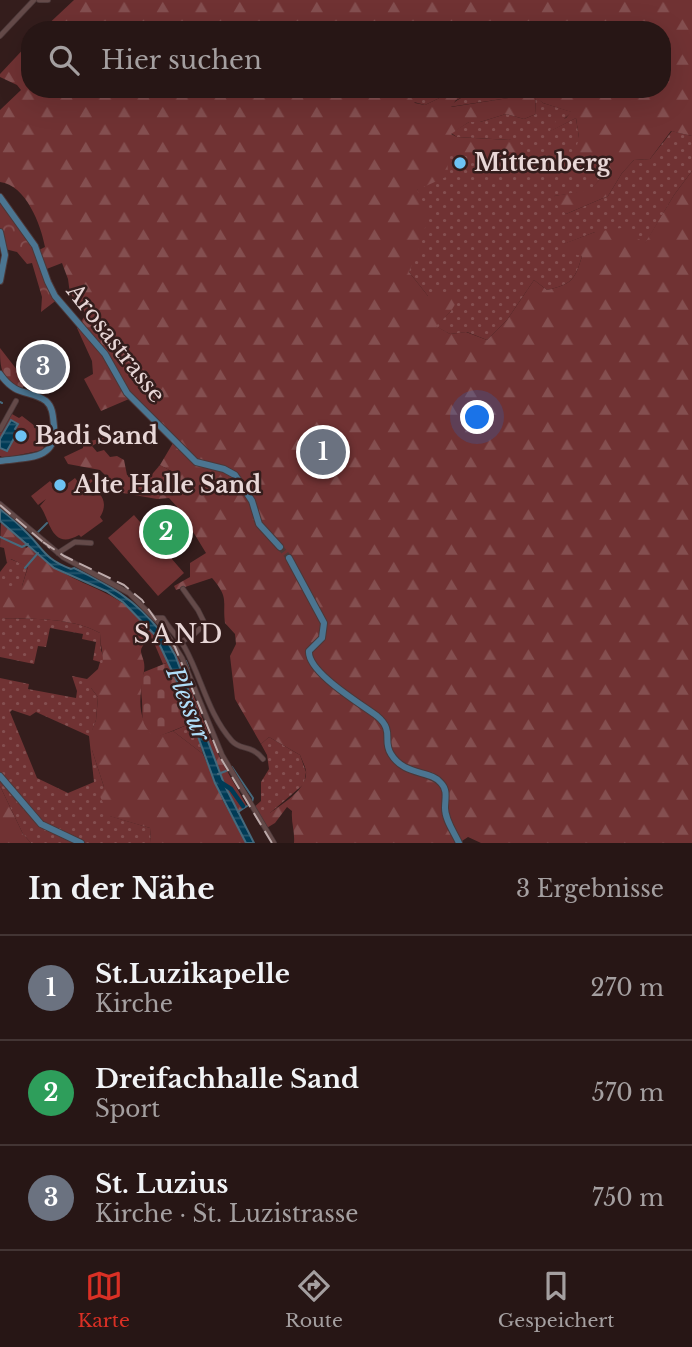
<!DOCTYPE html>
<html lang="de">
<head>
<meta charset="utf-8">
<style>
  :root { --surface:#271615; --page:#332322; --text:#f1f3f6; --muted:#a49fa0; --line:#433534; --accent:#d93025 }
  body { margin:0; font-family:"Libre Baskerville",serif; background:var(--page); color:var(--text) }
  .you { position:absolute; left:478px; top:418px; width:24px; height:24px; margin:-18px; border:5px solid #fff; border-radius:50%; background:#1a73e8; box-shadow:0 0 0 10px #1a73e833 }
  .badge { display:grid; place-items:center; width:46px; height:46px; border-radius:50%; background:var(--accent); color:#fff; font-size:23px; font-weight:700 }
  .pin { position:absolute; translate:-50% -50%; border:4px solid #fff; box-shadow:0 2px 7px #0006 }
  .list { margin:0; padding:0; list-style:none }
  h2 { display:flex; justify-content:space-between; align-items:center; height:91px; margin:0; padding:0 28px; font-size:30px }
  h2 small { font-size:23px; font-weight:400; color:var(--muted) }
  .list li { display:grid; grid-template-columns:46px 1fr auto; gap:21px; align-items:center; box-sizing:border-box; height:105px; padding:0 28px; border-top:2px solid var(--line) }
  .list b { display:block; font-size:26px; white-space:nowrap }
  .list p { margin:0; font-size:23px; white-space:nowrap; color:var(--muted) }
  .list em { font-size:23px; font-style:normal; color:var(--muted) }
  .icon { flex:none; width:38px; height:38px; fill:none; stroke:currentColor; stroke-width:2; stroke-linecap:round; stroke-linejoin:round }
  .map { position:relative; flex:none; width:692px; height:843px; overflow:hidden }
  .search { position:absolute; background:var(--surface); box-shadow:0 7px 28px #0002; left:21px; right:21px; top:21px; height:77px; display:flex; align-items:center; gap:18px; box-sizing:border-box; padding:0 24px; border-radius:28px; color:var(--muted); font-size:26px }
  .sheet { height:406px; background:var(--surface) }
  nav { display:flex; justify-content:space-around; align-items:center; box-sizing:border-box; height:98px; border-top:2px solid var(--line); background:var(--surface); font-size:19px; color:var(--muted) }
  nav a { display:grid; justify-items:center; gap:4px }
  nav .on { color:var(--accent) }
  .map>svg:first-child { display:block }
  .grass { fill:url(#grass-dots); fill-rule:evenodd }
  .forest { fill:url(#forest-firs) }
  .cemetery { fill:url(#cemetery-stones) }
  .park { fill:url(#park-crowns) }
  .garden { fill:#703233 }
  .water { fill:url(#water-rules); stroke:#466a7d; stroke-width:2 }
  .lines { fill:none; stroke-linecap:round; stroke-linejoin:round }
  .stream { stroke:#466a7d; stroke-width:2 }
  .canal { stroke:#003b56; stroke-width:4.5 }
  .major-tunnel { stroke:#4f3938; stroke-width:6; stroke-dasharray:6 3; stroke-linecap:butt }
  .minor-casing { stroke:#4b3839; stroke-width:6 }
  .major-casing { stroke:#4b3839; stroke-width:8 }
  .minor { stroke:#644a49; stroke-width:4.5 }
  .major { stroke:#4b7591; stroke-width:6 }
  .rail { stroke:#bdaaaa; stroke-width:2; stroke-dasharray:14 7; stroke-linecap:butt }
  .poi-dot { fill:#6dc2f3; stroke:#341d1c; stroke-width:2.5 }
  .labels { text-anchor:middle; stroke-width:5; stroke-linejoin:round; paint-order:stroke }
  .poi-label { font-size:23px; font-weight:bold; fill:#e8d7d7; stroke:#341d1c; text-anchor:start }
  .street-label { font-size:23px; fill:#e8d7d7; stroke:#341d1c }
  .water-label { font-size:24px; font-style:italic; fill:#b0ddf9; stroke:#341d1c }
  .quarter-label { font-size:26px; letter-spacing:2px; fill:#e8d7d7; stroke:#341d1c }
</style>
</head>
<body>
<div class="map">
<svg width="692" height="843" viewBox="0 0 692 843">
  <defs>
    <pattern id="grass-dots" width="8" height="8" patternUnits="userSpaceOnUse" patternTransform="scale(1.75)"><rect width="8" height="8" fill="#703233"/><path d="M2 2h.1M6 6h.1" fill="none" stroke="#844f50" stroke-width="1.8" stroke-linecap="round"/></pattern>
    <pattern id="forest-firs" width="22" height="20" patternUnits="userSpaceOnUse" patternTransform="scale(1.75)"><rect width="22" height="20" fill="#703233"/><path d="M5 1l3.5 6h-7zM16 11l3.5 6h-7z" fill="#844f50"/></pattern>
    <pattern id="cemetery-stones" width="16" height="16" patternUnits="userSpaceOnUse" patternTransform="scale(1.75)"><rect width="16" height="16" fill="#703233"/><path d="M2 7V4a2 2 0 0 1 4 0v3zM10 15v-3a2 2 0 0 1 4 0v3z" fill="#844f50"/></pattern>
    <pattern id="park-crowns" width="20" height="18" patternUnits="userSpaceOnUse" patternTransform="scale(1.75)"><rect width="20" height="18" fill="#703233"/><path d="M2 6a3 3 0 1 1 6 0M12 15a3 3 0 1 1 6 0" fill="none" stroke="#844f50"/></pattern>
    <pattern id="water-rules" width="6" height="5" patternUnits="userSpaceOnUse" patternTransform="scale(1.75)"><rect width="6" height="5" fill="#003b56"/><path d="M0 2.5h6" fill="none" stroke="#25576e"/></pattern>
  </defs>
  <rect width="100%" height="100%" fill="#341d1c"/>
  <path class="grass" d="M396,89H458L425,105L399,98Z
    M488,89H519L521,96L449,107C460,96 473,91 488,92Z
    M535,96L543,103L572,112L550,131L576,118L579,138L604,169L601,178L590,191L554,196L566,214L608,196L622,173L634,160L650,159L672,131L692,136V171L674,195L645,244L595,232L564,244L582,256C575,280 572,284 547,290L534,280L507,320L487,340L467,332L450,334L435,326L451,311L428,296L409,272L413,259L417,190L447,154H513L512,140L457,137L451,133L469,122H480L506,114L524,119L536,114Z
    M160,465L171,471L165,482L148,479Z
    M10,559L28,566L22,586H0V572Z
    M0,618C32,619 71,617 100,633L101,650L105,661L91,688L98,697L96,720L92,731V750L104,787L110,816L150,828L151,843H31L23,834L0,786V678L29,684L28,689L76,698L77,691L72,676L87,679L98,669L100,662L93,660L96,642L82,639L83,634L50,628L46,647L38,646L34,664L0,657ZM12,710L30,716L36,712L89,736L94,782L68,793L37,778L10,712Z
    M163,632L180,661L209,735L206,736L175,655Z
    M194,722L203,754L173,731Z
    M269,737L300,755L306,772L304,784L270,813H255L253,808L261,801V782L269,769L267,755L261,744Z"/>
  <path class="forest" d="M74,0H692V136L671,131L650,159L634,160L622,173L608,196L566,214L555,203L554,196L590,190L601,178L604,169L582,173L572,163L579,138L576,118L549,132L556,121L566,118L571,112L543,103L535,97L536,114L524,119L506,114L480,122H469L451,134L457,137L512,140L519,142L525,150L514,154H447L448,176L417,190L427,210L424,236L409,272L428,296H460L451,311L436,326L450,334L466,332L487,340L507,320L534,280L547,290C572,284 575,280 582,256L564,252L563,244L595,232L621,228L645,243L674,195L692,171V843H481L468,837L459,843H294C295,831 291,823 292,811L287,807L275,823L265,829L255,813L261,810L270,813C282,804 308,789 306,771C305,766 302,760 300,755L269,737L261,744L235,699L230,656L236,644L235,634L225,623C222,600 230,599 212,578L176,590L174,586L190,577V563L206,553L179,509L169,498L157,499L123,493L100,470L68,464L64,457L83,448V443L102,438L103,429L109,436L92,446L97,452L104,450L110,457L117,456L124,460L127,475L142,481L146,479L165,481L171,471L160,465L173,443L129,399L101,411L84,379L93,374L92,361L77,328L86,314L70,294L68,279L62,263L44,270L37,251L45,247C41,225 26,185 0,182V110L21,90L17,85L0,77V74L30,42V89H396L399,98L407,92L415,103L425,105L458,89H488V92L479,94L476,91L456,100L451,107L521,96L519,89H662V30H42Z
    M1,522L26,544L24,546L26,548L29,546C42,559 57,570 73,578C100,591 123,598 143,621C148,627 154,633 154,638L158,639L169,662L163,664L152,638C131,652 147,654 144,671C140,697 135,717 155,737L173,731L203,754L223,801L246,843H151L150,828L109,816L99,794L104,787L92,750V730L96,720L98,697L91,688L90,681C110,659 101,660 100,633C71,617 32,619 0,618V586H22L28,567L11,559L7,563L4,548L0,547Z
    M209,735L223,764L247,806L239,812C225,788 214,762 206,736Z
    M0,786L23,834L31,843H0Z"/>
  <path class="cemetery" d="M0,348L21,375L28,379L22,389C1,379 0,369 0,348Z
    M169,662L194,722L155,738C140,722 143,721 142,701C141,690 140,683 144,672Z"/>
  <path class="park" d="M0,197L35,246L58,299L41,312L42,297L32,263L27,264L17,252L5,249L0,232Z"/>
  <path class="garden" d="M12,414L19,418L22,416C34,425 47,434 43,450L4,458L0,456V433Z
    M75,478L81,486L91,479L93,481L86,487C102,490 109,503 100,517L103,521L81,537L79,535C51,551 50,519 40,506L46,499L38,505L31,496L50,481L58,491Z
    M134,515L184,573L158,596L108,538Z"/>
  <path class="water" d="M11,420L18,424L15,429L18,431L7,451L0,448V439Z
    M0,509C9,516 18,523 25,531C44,549 43,558 71,569L74,568C108,584 136,600 160,631L154,634L123,602L106,591L54,568L0,521Z
    M162,633L175,655L225,786L254,843H246L215,783L181,690L156,637Z"/>
  <g class="lines">
    <path class="stream" d="M0,402L2,403
      M38,532L47,523
      M0,537L22,547L28,544
      M25,568L38,553
      M186,661L189,669
      M232,767L253,798L252,802
      M218,774L226,771
      M238,812L247,806"/>
    <path class="canal" d="M220,782L231,789L243,806"/>
    <path class="major-tunnel" d="M280,547L289,558"/>
    <g class="minor-casing">
      <path id="minor" d="M39,0H48
        M0,36L34,0
        M0,430L16,401
        M0,504L63,557L129,593L161,625L182,658L222,755L274,843
        M58,553L75,542L91,543
        M156,618H163C169,629 179,637 185,648C202,679 208,714 232,741C241,751 251,744 263,759
        M181,642L193,635L205,624L198,610L183,589"/>
    </g>
    <g class="major-casing">
      <path id="major" d="M0,197L35,246L48,282L55,296L105,354L127,393L196,462L224,469L235,475L252,501L259,524L280,547
        M0,232L5,255L0,281
        M0,374C17,398 29,389 46,401C53,407 53,417 54,426C58,461 26,457 0,461
        M289,558L324,623L322,638L309,651C307,672 361,704 377,716C395,731 382,740 391,754C404,776 431,770 441,783C448,790 445,799 445,808C445,820 454,832 459,843
        M0,776L41,824L81,843"/>
    </g>
    <use href="#minor" class="minor"/>
    <use href="#major" class="major"/>
    <path class="rail" d="M0,505L50,548
      M43,542L64,556L124,585L142,600L175,647L220,757L272,843"/>
  </g>
  <g class="poi-dot">
    <circle cx="460" cy="163" r="7"/>
    <circle cx="21" cy="436" r="7"/>
    <circle cx="60" cy="485" r="7"/>
  </g>
  <g class="labels">
    <g class="poi-label">
      <text x="474" y="171">Mittenberg</text>
      <text x="35" y="444">Badi Sand</text>
      <text x="74" y="493">Alte Halle Sand</text>
    </g>
    <g class="street-label">
      <text transform="translate(116 343) rotate(52)" y="8">Arosastrasse</text>
    </g>
    <g class="water-label">
      <text transform="translate(188 704) rotate(68)" y="8">Plessur</text>
    </g>
    <g class="quarter-label">
      <text x="179" y="643">SAND</text>
    </g>
  </g>
</svg>
<div class="you"></div>
<div class="pin badge" style="left:323px;top:452px;background:#6b7280">1</div>
<div class="pin badge" style="left:166px;top:532px;background:#2e9e5b">2</div>
<div class="pin badge" style="left:43px;top:367px;background:#6b7280">3</div>
<div class="search"><svg class="icon" aria-label="search" viewBox="0 0 24 24"><circle cx="10" cy="10" r="6"/><path d="M15 15l6 6"/></svg>Hier suchen</div>
</div>
<section class="sheet">
<h2>In der Nähe<small>3 Ergebnisse</small></h2>
<ul class="list">
<li><span class="badge" style="background:#6b7280">1</span><div><b>St.Luzikapelle</b><p>Kirche</p></div><em>270 m</em></li>
<li><span class="badge" style="background:#2e9e5b">2</span><div><b>Dreifachhalle Sand</b><p>Sport</p></div><em>570 m</em></li>
<li><span class="badge" style="background:#6b7280">3</span><div><b>St. Luzius</b><p>Kirche · St. Luzistrasse</p></div><em>750 m</em></li>
</ul>
</section>
<nav>
<a class="on"><svg class="icon" aria-label="map" viewBox="0 0 24 24"><path d="M3 6l6-2 6 2 6-2v14l-6 2-6-2-6 2zM9 4v14M15 6v14"/></svg>Karte</a>
<a><svg class="icon" aria-label="directions" viewBox="0 0 24 24"><path d="M12 3l9 9-9 9-9-9zM9 14v-3h6M13 9l2 2-2 2"/></svg>Route</a>
<a><svg class="icon" aria-label="saved" viewBox="0 0 24 24"><path d="M7 4h10v16l-5-4-5 4z"/></svg>Gespeichert</a>
</nav>
</body>
</html>
